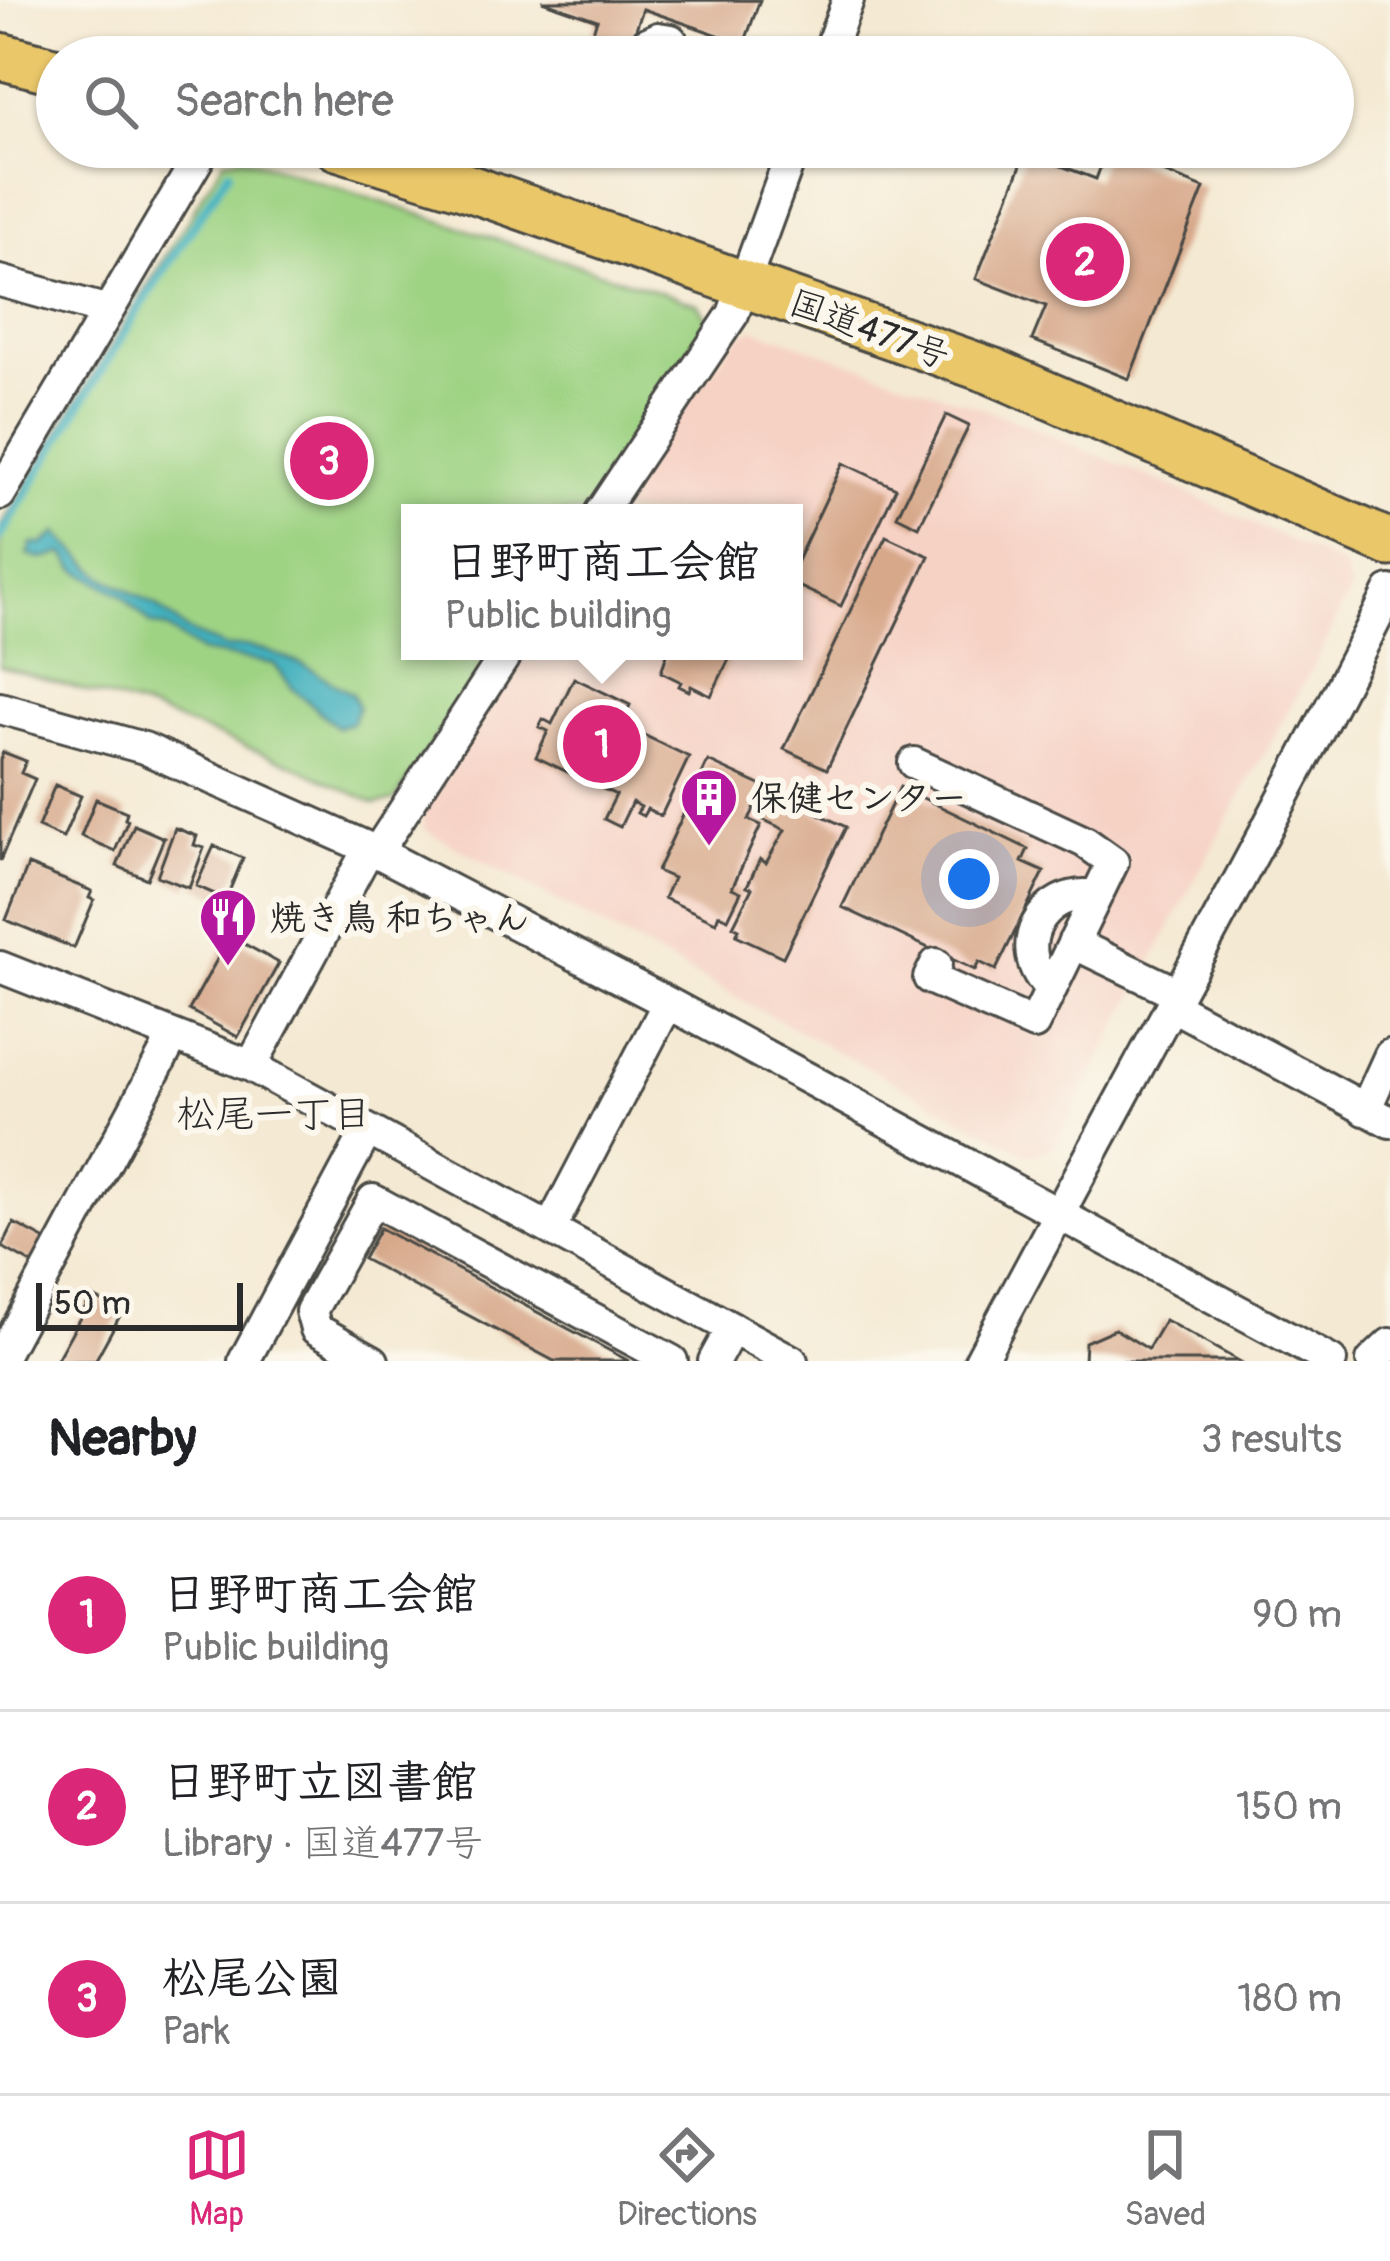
<!DOCTYPE html>
<html lang="en">
<head>
<meta charset="utf-8">
<style>
  :root { --surface:#fff; --page:#f2f2f2; --text:#202124; --muted:#757577; --line:#e0e0e0; --accent:#db2777 }
  body { margin:0; font-family:Pangolin,"Klee One",sans-serif; background:var(--page); color:var(--text) }
  .scale { position:absolute; left:36px; bottom:30px; width:207px; box-sizing:border-box; padding-left:12px; border:6px solid #2b2b2b; border-top:0; font-size:33px; line-height:42px; white-space:nowrap; color:#2b2b2b; -webkit-text-stroke:9px #fbf7ec; paint-order:stroke }
  .you { position:absolute; left:969px; top:879px; width:42px; height:42px; margin:-30px; border:9px solid #fff; border-radius:50%; background:#1a73e8; box-shadow:0 0 0 18px #1a73e833 }
  .badge { display:grid; place-items:center; width:78px; height:78px; border-radius:50%; background:var(--accent); color:#fff; font-size:39px; font-weight:700 }
  .pin { position:absolute; translate:-50% -50%; border:6px solid #fff; box-shadow:0 3px 12px #0006 }
  .popup { position:absolute; left:401px; top:504px; width:402px; height:156px; box-sizing:border-box; display:grid; place-content:center; border-radius:0px; background:var(--surface); filter:drop-shadow(0 3px 9px #0005); font-size:39px; white-space:nowrap; color:var(--muted) }
  .popup b { font-size:45px; color:var(--text) }
  .popup::after { content:''; position:absolute; left:50%; top:100%; margin-left:-24px; border:24px solid transparent; border-top-color:var(--surface) }
  .list { margin:0; padding:0; list-style:none }
  h2 { display:flex; justify-content:space-between; align-items:center; height:156px; margin:0; padding:0 48px; font-size:51px }
  h2 small { font-size:39px; font-weight:400; color:var(--muted) }
  .list li { display:grid; grid-template-columns:78px 1fr auto; gap:36px; align-items:center; box-sizing:border-box; height:192px; padding:0 48px; border-top:3px solid var(--line) }
  .list b { display:block; font-size:45px; white-space:nowrap }
  .list p { margin:0; font-size:39px; white-space:nowrap; color:var(--muted) }
  .list em { font-size:39px; font-style:normal; color:var(--muted) }
  .icon { flex:none; width:66px; height:66px; fill:none; stroke:currentColor; stroke-width:2; stroke-linecap:round; stroke-linejoin:round }
  .map { position:relative; flex:none; width:1390px; height:1361px; overflow:hidden }
  .search { position:absolute; background:var(--surface); box-shadow:0 3px 9px #0004; left:36px; right:36px; top:36px; height:132px; display:flex; align-items:center; gap:30px; box-sizing:border-box; padding:0 42px; border-radius:66px; color:var(--muted); font-size:45px }
  .sheet { height:732px; background:var(--surface) }
  nav { display:flex; justify-content:space-around; align-items:center; box-sizing:border-box; height:168px; border-top:3px solid var(--line); background:var(--surface); font-size:33px; color:var(--muted) }
  nav a { display:grid; justify-items:center; gap:6px }
  nav .on { color:var(--accent) }
  .map>svg:first-child { display:block }
  .built { fill:#f6d2c5 }
  .green { fill:#9fd384; stroke:#657f58; stroke-width:3 }
  .water { fill:#43b1be; stroke:#376e74; stroke-width:3 }
  .lines { fill:none; stroke-linecap:round; stroke-linejoin:round }
  .stream { stroke:#43b1be; stroke-width:9 }
  .building { fill:#d7a88a }
  .minor-casing { stroke:#494844; stroke-width:36 }
  .highway-casing { stroke:#494844; stroke-width:51 }
  .minor { stroke:#fff; stroke-width:30 }
  .highway { stroke:#eac769; stroke-width:45 }
  .labels { text-anchor:middle; stroke-width:12; stroke-linejoin:round; paint-order:stroke }
  .street-label { font-size:36px; fill:#2b2b2b; stroke:#fbf7ec }
  .poi-label { font-size:36px; font-weight:bold; fill:#2b2b2b; stroke:#fbf7ec; text-anchor:start }
  .neighbourhood-label { font-size:39px; fill:#2b2b2b; stroke:#fbf7ec }
</style>
</head>
<body>
<div class="map">
<svg width="1390" height="1361" viewBox="0 0 1390 1361">
  <rect width="100%" height="100%" fill="#fbf7ec"/>
  <filter id="ink" filterUnits="userSpaceOnUse"><feTurbulence type="fractalNoise" baseFrequency=".00833" numOctaves="2"/><feDisplacementMap in="SourceGraphic" scale="24" xChannelSelector="R" yChannelSelector="G"/><feConvolveMatrix kernelMatrix="1 2 1 2 8 2 1 2 1" color-interpolation-filters="sRGB"/></filter>
  <filter id="wash" filterUnits="userSpaceOnUse"><feTurbulence type="fractalNoise" baseFrequency=".004" numOctaves="4" result="noise"/><feDisplacementMap in="SourceGraphic" scale="48" xChannelSelector="R" yChannelSelector="G"/><feGaussianBlur stdDeviation="2.7" result="paint"/><feColorMatrix in="noise" values="0 0 0 0 0 0 0 0 0 0 0 0 0 0 0 0 0 1.4 0 .05"/><feComposite in="paint" operator="in"/></filter>
  <g filter="url(#wash)">
    <rect width="100%" height="100%" fill="#f4e9d2"/>
    <path class="built" d="M754,329L1002,415L1181,490L1343,566L1351,589L1321,652L1218,836L1054,1147L1030,1155L425,830L422,816L526,651H794V513H613L662,435L739,336Z"/>
    <path class="green" d="M242,157L698,304L710,323L584,513H410V651H493L395,800L376,804L289,763L144,708L0,666V527L224,160Z"/>
    <path class="water" d="M57,533L102,576L157,606L186,630L226,648L245,646L267,651L304,665L352,694L358,707L352,723L337,727L293,689L274,664L201,652L166,628L151,624L121,595L75,569L64,553L44,559L28,555L32,544H43Z"/>
    <g class="lines">
      <path class="stream" d="M0,537L138,310L229,171"/>
    </g>
    <g id="blocks">
      <path class="building" d="M760,0L744,44L643,9L626,57L587,48L597,20L542,1Z
        M1044,147L1065,148L1059,165L1096,179L1107,150L1204,188L1129,379L1032,340L1046,306L976,279L1025,155L1039,160Z
        M946,415L969,426L919,527L897,516Z
        M843,463L896,488L841,606L794,584V567Z
        M886,536L929,556L827,769L784,749Z
        M668,651H733L711,696L691,686L689,691L679,686L681,682L661,672Z
        M574,678L630,705L621,724L689,757L661,816L647,809L643,816L637,813L641,807L632,802L620,827L604,819L616,795L536,757L548,731L539,727L543,719L552,724Z
        M3,752L26,761L21,773L35,779L0,861V760Z
        M708,761L764,787L749,820L761,825L732,888L741,892L728,919L719,914L716,922L664,898L673,878L657,871Z
        M55,785L81,796L63,838L38,827Z
        M900,787L1028,849L1022,862L1044,872L996,970L979,962L975,970L842,907Z
        M772,792L846,827L783,957L736,935L739,929L733,926L752,888L747,886L760,859L766,863L785,830L760,818Z
        M96,799L127,812L125,819L128,820L115,851L81,836Z
        M134,825L164,838L147,879L117,866Z
        M175,828L197,836L194,845L204,848L189,888L157,876Z
        M214,846L243,858L226,899L196,886Z
        M28,865L92,891L89,898L94,900L74,948L6,920Z
        M230,936L279,963L238,1037L189,1010Z
        M14,1223L46,1240L33,1264L2,1247Z
        M380,1228L629,1361H554L363,1259Z
        M92,1296L122,1312L95,1361H56Z
        M1165,1320L1239,1361H1084L1085,1342L1115,1329L1148,1349Z"/>
    </g>
  </g>
  <g filter="url(#ink)">
    <use href="#blocks" fill-opacity="0" stroke="#494844" stroke-width="3"/>
    <g class="lines">
      <g class="minor-casing">
        <path id="minor" d="M640,57L645,44L658,38L671,40L682,57
          M827,57L848,0
          M0,281L105,310
          M0,494L205,147
          M600,513L733,314L794,147
          M0,708L144,748L377,852L668,1003L1331,1361
          M914,763L1085,842L1113,862L1034,1024L929,978L936,964
          M377,852L508,651
          M1073,943L1177,993
          M0,967L251,1066L792,1361
          M1051,988C1008,951 1041,886 1096,896
          M1171,1005L1390,1122
          M251,1066L369,848
          M1365,1110L1390,1055
          M550,1229L668,1003
          M0,1360L173,1037
          M244,1361L367,1131
          M373,1361L316,1329L311,1311L373,1200L672,1361
          M714,1361L732,1328
          M980,1361C1116,1104 1259,851 1390,591
          M1372,1361L1390,1344"/>
      </g>
      <g class="highway-casing">
        <path id="highway" d="M0,56L57,71
          M337,147L463,186L992,371L1390,543"/>
      </g>
      <use href="#minor" class="minor"/>
      <use href="#highway" class="highway"/>
    </g>
  </g>
  <defs>
    <g id="building-pin" transform="scale(3)"><path d="M0 17L-7.5 6A9.5 9.5 0 1 1 7.5 6Z" fill="#b5179e" stroke="#fbf7ec"/><path d="M-4-6H4V6H1V3H-1V6H-4ZM-2.5-4.3h1.7v1.8h-1.7ZM.8-4.3h1.7v1.8H.8ZM-2.5-1h1.7V.8h-1.7ZM.8-1h1.7V.8H.8Z" fill="#fff"/></g>
    <g id="restaurant-pin" transform="scale(3)"><path d="M0 17L-7.5 6A9.5 9.5 0 1 1 7.5 6Z" fill="#b5179e" stroke="#fbf7ec"/><path d="M-5-6h1v4h1v-4h1v4h1v-4h1v5L-1.5 .5V6h-2V.5L-5-1ZM5-6V6H3V1.5H1.5Q1.5-4 5-6Z" fill="#fff"/></g>
  </defs>
  <g fill-rule="evenodd">
    <use href="#building-pin" x="709" y="797"/>
    <use href="#restaurant-pin" x="228" y="917"/>
  </g>
  <g class="labels">
    <g class="street-label">
      <text transform="translate(870 328) rotate(20)" y="13">国道477号</text>
    </g>
    <g class="poi-label">
      <text x="751" y="810">保健センター</text>
      <text x="270" y="930">焼き鳥 和ちゃん</text>
    </g>
    <g class="neighbourhood-label">
      <text x="274" y="1127">松尾一丁目</text>
    </g>
  </g>
</svg>
<div class="scale">50 m</div>
<div class="you"></div>
<div class="pin badge" style="left:602px;top:744px">1</div>
<div class="popup"><b>日野町商工会館</b>Public building</div>
<div class="pin badge" style="left:1085px;top:262px">2</div>
<div class="pin badge" style="left:329px;top:461px">3</div>
<div class="search"><svg class="icon" aria-label="search" viewBox="0 0 24 24"><circle cx="10" cy="10" r="6"/><path d="M15 15l6 6"/></svg>Search here</div>
</div>
<section class="sheet">
<h2>Nearby<small>3 results</small></h2>
<ul class="list">
<li><span class="badge">1</span><div><b>日野町商工会館</b><p>Public building</p></div><em>90 m</em></li>
<li><span class="badge">2</span><div><b>日野町立図書館</b><p>Library · 国道477号</p></div><em>150 m</em></li>
<li><span class="badge">3</span><div><b>松尾公園</b><p>Park</p></div><em>180 m</em></li>
</ul>
</section>
<nav>
<a class="on"><svg class="icon" aria-label="map" viewBox="0 0 24 24"><path d="M3 6l6-2 6 2 6-2v14l-6 2-6-2-6 2zM9 4v14M15 6v14"/></svg>Map</a>
<a><svg class="icon" aria-label="directions" viewBox="0 0 24 24"><path d="M12 3l9 9-9 9-9-9zM9 14v-3h6M13 9l2 2-2 2"/></svg>Directions</a>
<a><svg class="icon" aria-label="saved" viewBox="0 0 24 24"><path d="M7 4h10v16l-5-4-5 4z"/></svg>Saved</a>
</nav>
</body>
</html>
